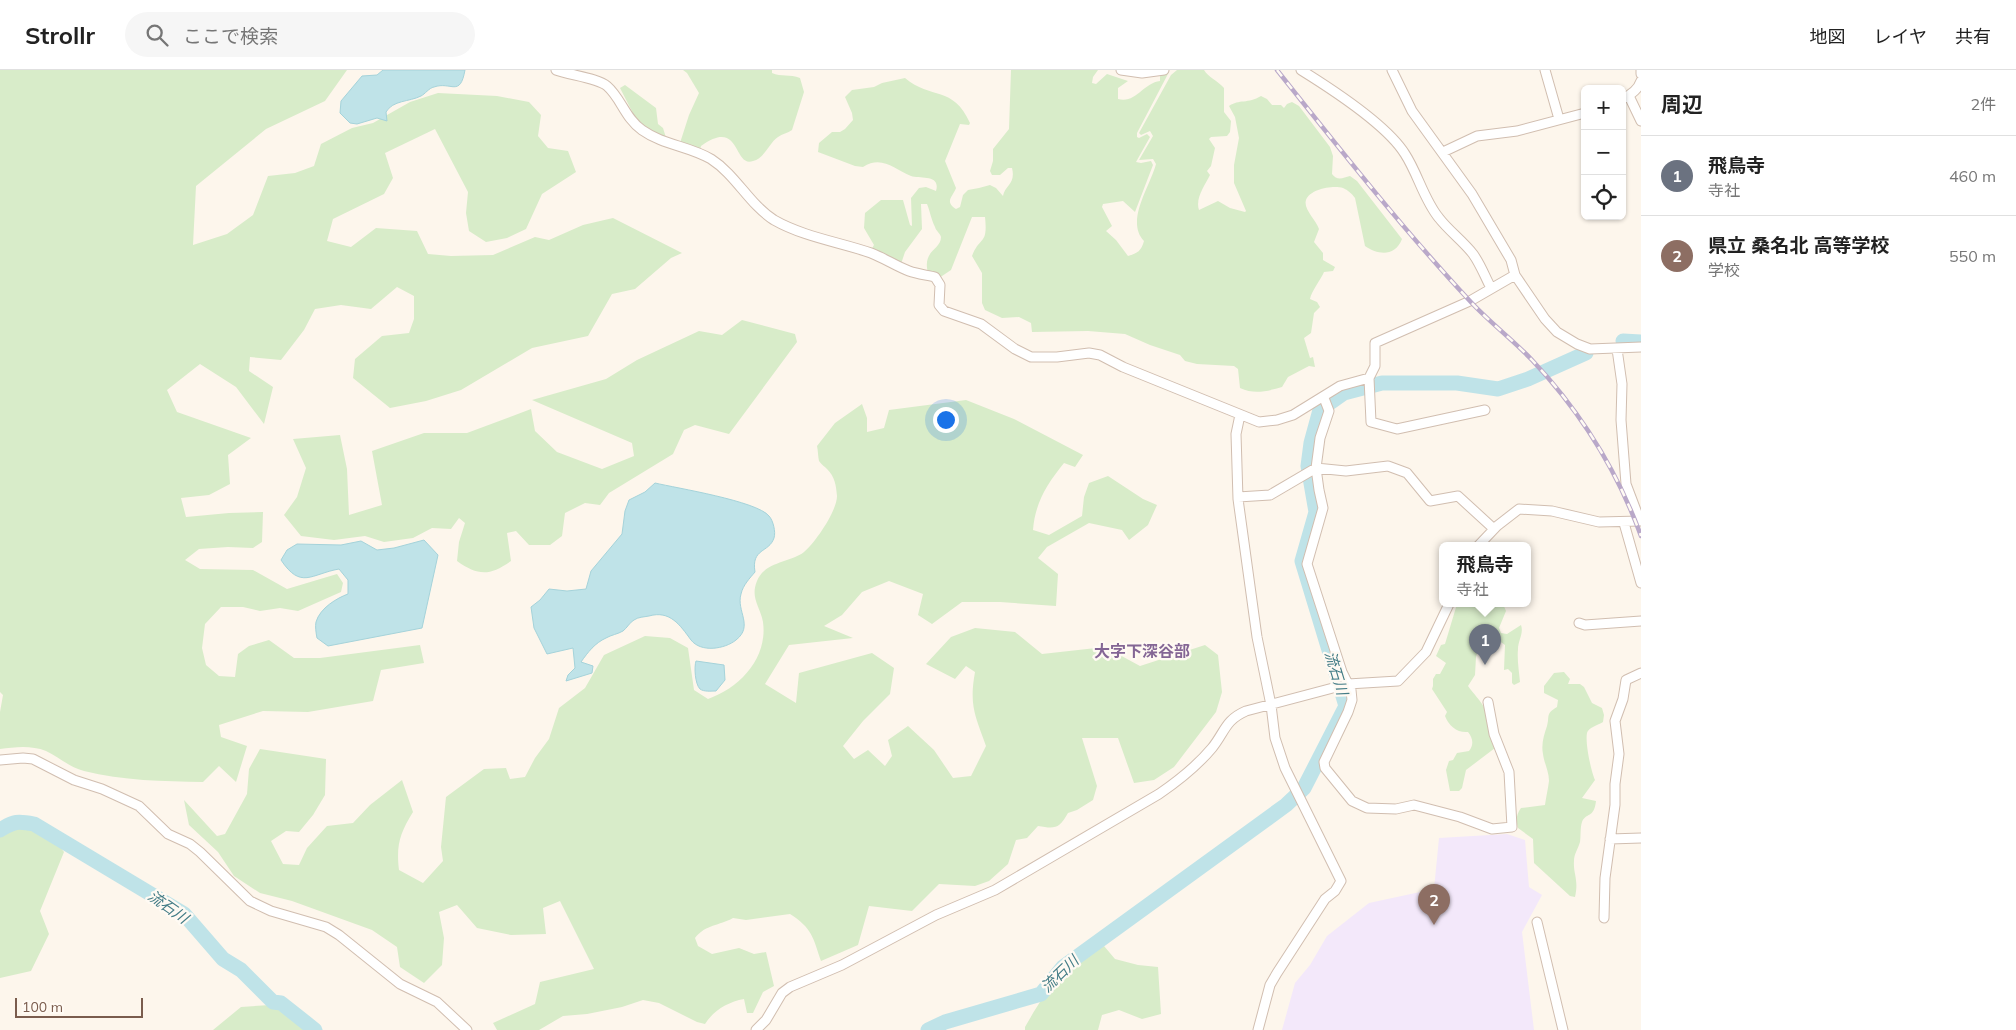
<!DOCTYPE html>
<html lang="ja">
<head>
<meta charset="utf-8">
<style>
  :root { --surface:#fff; --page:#f6f6f6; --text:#222; --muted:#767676; --line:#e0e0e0; --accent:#0b8043 }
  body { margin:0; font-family:Mulish,"Noto Sans JP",sans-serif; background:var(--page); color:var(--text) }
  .controls { position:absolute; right:15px; top:15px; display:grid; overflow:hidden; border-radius:8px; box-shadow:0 1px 4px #0004 }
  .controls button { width:45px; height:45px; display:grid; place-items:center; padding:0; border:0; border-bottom:1px solid var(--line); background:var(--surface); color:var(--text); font:25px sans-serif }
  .scale { position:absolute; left:15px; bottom:12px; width:128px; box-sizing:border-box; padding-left:5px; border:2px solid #7a5c4d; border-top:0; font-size:14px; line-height:18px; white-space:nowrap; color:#7a5c4d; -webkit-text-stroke:4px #fffaf3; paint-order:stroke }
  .you { position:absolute; left:945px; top:349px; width:18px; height:18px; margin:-12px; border:4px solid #fff; border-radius:50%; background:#1a73e8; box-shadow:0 0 0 8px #1a73e833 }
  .badge { display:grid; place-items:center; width:32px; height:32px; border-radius:50%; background:var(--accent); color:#fff; font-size:16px; font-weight:700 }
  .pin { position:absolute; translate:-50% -41px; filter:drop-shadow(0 1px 2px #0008) }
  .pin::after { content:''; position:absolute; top:26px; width:18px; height:15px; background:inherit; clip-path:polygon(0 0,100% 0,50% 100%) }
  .popup { position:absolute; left:1439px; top:472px; width:92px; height:65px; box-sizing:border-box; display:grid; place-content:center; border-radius:8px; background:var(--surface); filter:drop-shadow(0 1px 4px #0005); font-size:16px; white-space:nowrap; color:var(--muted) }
  .popup b { font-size:19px; color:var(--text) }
  .popup::after { content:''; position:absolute; left:50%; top:100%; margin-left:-10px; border:10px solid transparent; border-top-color:var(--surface) }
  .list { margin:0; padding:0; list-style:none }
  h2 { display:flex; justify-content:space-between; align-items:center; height:65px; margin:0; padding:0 20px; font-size:21px }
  h2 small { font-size:16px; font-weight:400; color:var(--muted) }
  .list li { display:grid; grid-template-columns:32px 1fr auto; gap:15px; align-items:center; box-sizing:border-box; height:80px; padding:0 20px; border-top:1px solid var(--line) }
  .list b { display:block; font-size:19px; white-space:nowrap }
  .list p { margin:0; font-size:16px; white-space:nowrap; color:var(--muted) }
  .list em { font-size:16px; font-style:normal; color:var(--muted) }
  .icon { flex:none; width:28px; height:28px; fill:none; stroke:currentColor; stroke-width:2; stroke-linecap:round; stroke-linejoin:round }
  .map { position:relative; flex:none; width:1641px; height:960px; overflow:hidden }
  header { display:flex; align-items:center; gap:30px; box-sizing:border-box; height:70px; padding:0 25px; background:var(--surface); border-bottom:1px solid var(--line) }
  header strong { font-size:24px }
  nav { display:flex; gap:28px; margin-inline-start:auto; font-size:18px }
  .search { width:350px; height:45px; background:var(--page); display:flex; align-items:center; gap:12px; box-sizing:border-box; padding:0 18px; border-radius:28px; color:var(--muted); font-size:19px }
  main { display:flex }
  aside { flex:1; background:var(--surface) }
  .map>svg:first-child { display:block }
  .education { fill:#f3e8fa }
  .green { fill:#d8ecc9 }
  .water { fill:#bfe3e8; stroke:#a5d3da }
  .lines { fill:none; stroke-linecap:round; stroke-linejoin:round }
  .river { stroke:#bfe3e8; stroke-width:15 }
  .street-casing { stroke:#d1beb0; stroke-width:11 }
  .street { stroke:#fff; stroke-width:9 }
  .rail-casing { stroke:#b9a8c9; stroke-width:4.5 }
  .rail { stroke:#fffaf3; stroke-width:2.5; stroke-dasharray:8; stroke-linecap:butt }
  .labels { text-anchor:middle; stroke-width:4.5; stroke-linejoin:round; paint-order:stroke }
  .water-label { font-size:15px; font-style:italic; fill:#437c86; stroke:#fffaf3 }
  .quarter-label { font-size:16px; font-weight:bold; fill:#846695; stroke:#fffaf3 }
</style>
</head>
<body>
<header>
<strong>Strollr</strong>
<div class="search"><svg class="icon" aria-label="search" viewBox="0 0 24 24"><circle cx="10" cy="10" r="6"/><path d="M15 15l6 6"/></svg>ここで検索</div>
<nav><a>地図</a><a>レイヤ</a><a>共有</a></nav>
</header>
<main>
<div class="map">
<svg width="1641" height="960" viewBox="0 0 1641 960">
  <rect width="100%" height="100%" fill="#fdf6ec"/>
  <path class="education" d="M1507,764L1525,770L1529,817L1542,825L1522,862L1534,960H1282L1295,913L1310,895L1327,866L1369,833L1434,819L1439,768Z"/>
  <path class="green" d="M0,0H347L325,31L266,59L196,116L193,175L227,164L253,145L268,106L295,103L314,96L321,74L352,58L373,53L410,32L438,23L497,26L529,32L541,45L538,66L548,78L568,81L576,102L542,124L526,159L507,168L486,172L469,161L466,143L468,122L435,59L385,83L393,108L384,124L333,149L327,171L351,177L376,158L417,161L428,184L451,186L493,185L535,167L549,170L583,155L613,148L682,183L671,188L635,219L612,224L588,266L532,278L461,320L426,331L390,338L353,308L355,289L382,266L409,263L414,249V226L397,217L371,239L341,235L315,239L304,260L281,290L250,287L249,301L273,317L264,354L236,317L200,294L167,320L177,342L251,368L228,385L230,414L209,425L181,428L186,447L229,443L263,442L262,472L253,478L228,477L199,479L185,490L200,499L253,500L287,519L337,504L343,513L341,522L298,541L280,538L260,541L243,537H221L205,554L202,578L206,595L219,606L235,607L238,584L249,576L269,570L294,588H320L420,575L424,593L381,600L373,631L308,642L263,641L219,655L221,667L247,676L236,712L219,696L203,712C163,711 123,711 84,701C69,697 59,687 46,681C31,675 15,677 0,679V642L3,625L0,622Z
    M683,0H772V3C781,7 790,4 800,8L804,22L792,60C788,63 782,64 778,67C769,73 765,88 753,91C733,98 741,47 701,76L700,80L680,73L689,45L699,23L687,3Z
    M1011,0H1098L1093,7L1092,13L1096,14L1107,4L1128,11L1118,18V29C1136,34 1143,13 1160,11V2H1169L1137,63V67L1139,68L1147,64L1150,67L1136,92L1141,93L1151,91L1153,95L1135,142L1123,131L1103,134L1102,137L1112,156L1106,161L1116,170L1128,186C1138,183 1141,181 1144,171C1125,151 1150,117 1156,94L1153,89L1139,90L1153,66L1150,61L1141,65L1139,63L1171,5L1177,0H1204C1208,7 1218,11 1224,18V42L1231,51L1230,62L1227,66L1211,67L1209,69L1215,78L1211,96L1207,101L1210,105C1205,115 1195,128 1199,140L1218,131L1230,138L1245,142L1246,141L1234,113V95L1239,68L1235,47L1229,36C1239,29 1248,34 1261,26L1267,29L1272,35H1281L1284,38L1287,34L1292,32L1299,36L1330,77L1333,86L1332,104C1337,111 1343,108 1350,106L1357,111L1402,169C1395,187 1378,185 1365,176L1355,128C1351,123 1348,120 1343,118C1333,115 1310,119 1306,130C1303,139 1316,150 1319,159L1314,172L1323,183V190L1335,197L1333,201L1324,202C1321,209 1311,222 1310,229L1317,232L1320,237L1314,243L1311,263L1304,268L1310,288L1313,287L1315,297L1309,296L1288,307L1282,317C1267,321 1255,325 1240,318L1238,299L1234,296L1197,294L1185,291L1180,285L1150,275L1125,264L1088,261L1032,262L1031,253L1019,247L1002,248L985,240L982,233V203L972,186C980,165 988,176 985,147H972L951,200L939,208L928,203C922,180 941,180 941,167C940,163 936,161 935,157C931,149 930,141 927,134H921L922,159L905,182L901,194L871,180L874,175L864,158L865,143L881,130H903L910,155L912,156L911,128L919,118L926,117L936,121C941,104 920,109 911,106C894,99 882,85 863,97L855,96L818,82L819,73L832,62H840L845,59L853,50L852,43L845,27L852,20L874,17L882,13L905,8C931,30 953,15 970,53L969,55L960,54L945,91L956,118C953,127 944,131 956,139L960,137L963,125L968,120L979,118L990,115L996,118L1003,126C1005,115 1016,114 1012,98H1008L1000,105H992L990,101L993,91V79L1009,59Z
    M625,15L656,38L658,54L663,58L667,71L638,53L620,18Z
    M742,250L795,264L797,272L729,364L695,355L684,360L673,384L609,423L600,435L585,433L565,443L562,466L550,475H529L516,461L507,463L511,491C490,506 478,506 457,491L459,472L465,453L459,448L451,459L432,458L413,468L384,472L365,466L334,470L301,466L284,445L297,427L306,398L293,369L340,365L347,399L349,445L382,435L372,381L424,363H467L531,339L535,361L557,382L602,399L634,386L632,373L532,330L606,309L637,290L699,261L722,265Z
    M966,330L1014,349L1083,385L1075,397L1064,393C1047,414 1035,433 1033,460L1049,465L1082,446L1084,427L1089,413L1108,406L1143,429L1157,435L1148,455L1129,470L1122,460L1089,453L1047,477L1038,488L1058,504L1056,536L1000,532H962L932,554L918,545L923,524L889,511L862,522L842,545L824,556L853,568L789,575L765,614L796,633L799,603L872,583L894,598L890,624L863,651L843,676L854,689L868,680L885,696L892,686L888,670L908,656L934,680L953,708L971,706L986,676C975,645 969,635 975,602L966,596L955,609L926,594L951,567L975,558L1015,562L1042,584L1105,577L1140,596L1205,575L1218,585L1222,622L1216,642L1174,697L1154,710L1134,713L1118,668H1082L1097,716L1093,730L1077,740L1068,743C1059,759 1055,759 1038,756L1027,768L1016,770L1008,794L989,811L975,816L939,814L912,841L869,836L858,875L821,891C813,867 812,858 790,844L746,850L733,848C719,856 706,854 695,868L698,876L712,884L739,878L754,884L766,882L774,916L763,922L753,943H747L744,929C728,932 714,940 705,954L697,952L659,933L643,930L622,937L587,944L563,946L539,960H497L493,953L535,934L540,912L594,899L560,831L543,838L546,864L511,865L477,858L457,835L439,842L444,868L442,895L424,913L400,897L397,877L372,860L292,831L260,823L234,806L218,782L189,755L184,730L217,766L225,764L247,724L249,699L260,679L326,689L325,725L313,745L299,762L286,761L271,771L283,794L299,795L307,778L327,756L353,753L370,735L402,710L413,742C400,763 396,775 399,800L423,813L443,791L441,777L446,727L484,699L506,698L510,709L525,707L535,688L549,669L559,638L585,618L604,585L645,566L670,568L688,578L694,620L708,629C740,618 768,588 763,552C760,536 750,528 757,511C765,491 790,493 804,482C815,473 837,441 837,426C836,415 835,407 827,399C825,397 821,394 819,391C818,387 818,380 817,376L835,353L862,334L867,348V362L884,358L889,340Z
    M1457,534H1503L1506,541L1499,558L1501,563L1507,564L1521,555C1524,563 1518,571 1518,579C1517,590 1519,601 1520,612L1514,615L1512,613V603L1508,599L1504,600L1505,575L1498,570L1480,572L1476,587L1475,605L1468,616C1473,623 1481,631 1485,639C1491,653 1485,662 1495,674V678L1466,700L1462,718L1459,721H1450L1446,700L1449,691L1453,690L1457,683L1469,681C1474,675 1473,668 1468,662C1457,663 1449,656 1445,646L1447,642L1432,619L1433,616V609L1436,604H1440L1446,593L1436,586L1441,575L1445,574Z
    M1564,602L1570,609L1568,614H1580L1584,617L1592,633L1602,638L1604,645L1603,652C1598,655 1588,658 1587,663C1585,673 1591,701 1595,710L1582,728L1596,731C1594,749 1586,742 1582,752C1580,758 1581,766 1580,772C1578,779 1574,784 1574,791C1573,804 1579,809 1575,827L1570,826L1534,793L1533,769L1518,758C1516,750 1516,745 1521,738L1545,735C1546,727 1548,719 1549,711C1549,701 1544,693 1543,684C1541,674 1544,665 1547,656C1550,646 1545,644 1557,637L1558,630L1544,623V616L1554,603Z
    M16,753L52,767L64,782L40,841L49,864L31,901L0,908V763Z
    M1104,876L1115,889L1138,895L1158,897L1161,944L1142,949L1119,940L1102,945L1098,960H1025V957C1044,924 1066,888 1104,876Z
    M270,935L315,960H213L241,937Z"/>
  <path class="water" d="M383,0H465C460,28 451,11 434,17C429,18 425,24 421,26C409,32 393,30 386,42L387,51L377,48L357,54L350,53L340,43L341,31L362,6L377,5Z
    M655,413C676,418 757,431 769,446C773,450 776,462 774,468C769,483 751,478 755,502C750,508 743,515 741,524C736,541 754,556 736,570C725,579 701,583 691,570C680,555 670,540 649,546C644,547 638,547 634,550C630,552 627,558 623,561C618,564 611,565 606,568C595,573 588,582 581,592L593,596L592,603L566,611L568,605L575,598L573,578L547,584L534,558L531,537L540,530L549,519L567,521L586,519L591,501L622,464L625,441L629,430L645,422Z
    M424,470L438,485L422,558L328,576L317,568C316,563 315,556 316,552C320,538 337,528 348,524V510L339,499C311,504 301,520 281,490L287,480L297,474L341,475L361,471L377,480L394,478Z
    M696,591L724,595L725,610L716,621C711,621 704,622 700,619C695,614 694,597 696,591Z"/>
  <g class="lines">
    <path class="river" d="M1623,271L1641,272
      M0,760C14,751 18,751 34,754L184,844L223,889L241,900L273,932L281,933L315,960
      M928,960L945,952L1041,924L1063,897L1286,735L1304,718L1346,636L1302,491L1316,442L1308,396L1311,373L1320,340L1344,323L1382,313H1457L1498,319L1528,309L1586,283"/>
    <g class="street-casing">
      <path id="street" d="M556,0C569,5 598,8 607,16C621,28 625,48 642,60C663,75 689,76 711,89C736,105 749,134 774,150C804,167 839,172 871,183C884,188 896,196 909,201C917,204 927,205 935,207L940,215L939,235L944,241L981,254L1015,279L1031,287H1057L1089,283L1100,285L1123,297L1259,352L1277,350L1293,345L1340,316L1369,308L1375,296V273L1470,231L1515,205
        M1121,0L1142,3L1164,0
        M1301,0C1330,18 1387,55 1405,84C1418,104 1424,130 1439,148C1449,161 1463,171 1473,184C1481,195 1485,207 1491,218
        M1392,0L1412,41L1472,124L1511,190L1515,205L1545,249L1557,262L1577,274L1590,279L1641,277
        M1545,0L1559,49
        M1641,0V4
        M1629,26L1641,51
        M1622,29C1631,25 1638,20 1641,11
        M1443,82L1477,66L1517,61L1585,43
        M1617,279L1622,314L1621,350L1626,414L1640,451
        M1369,308L1371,352L1397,359L1485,340
        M1324,328L1329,341L1320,368L1316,398L1319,420L1323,438L1307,494L1342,602L1351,620L1352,630L1348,642L1324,692L1325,698L1352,731L1367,738L1396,739L1414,735L1460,747L1492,759L1512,757L1509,702L1494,664L1488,632
        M1240,345L1236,364L1238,429L1257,567L1271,635L1275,668L1285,698L1341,811L1335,821L1325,829L1277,903L1270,915L1258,960
        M1238,427L1270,425L1316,398L1346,401L1388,396L1407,403L1430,431L1458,426L1494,459
        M1624,453L1641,513
        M1478,476L1497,456L1519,439L1552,441L1599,452L1641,451
        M1579,553L1585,555L1641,551
        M0,690L23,688L33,689L74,710L102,719L139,736L168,764L190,774L200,782L250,831L271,841L326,857L339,865L400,914L437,932L467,960
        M1610,769L1641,768
        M1604,848L1605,808L1615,735V714L1619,684L1615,651L1623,629L1626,610L1641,603
        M1537,852L1563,960
        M756,960L766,950L782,923L790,917L842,895L936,845L995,820L1159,724C1178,711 1197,696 1212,678C1225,662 1225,650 1246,641L1348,614L1398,611L1426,582L1449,534"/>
    </g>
    <use href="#street" class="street"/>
    <g class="rail-casing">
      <path id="rail" d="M1277,0C1339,78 1401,157 1469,230C1488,251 1512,269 1532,290C1580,341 1617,400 1641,466"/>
    </g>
    <use href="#rail" class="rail"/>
  </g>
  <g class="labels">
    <g class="water-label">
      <text transform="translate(1336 603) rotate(73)" y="5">流石川</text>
      <text transform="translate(168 837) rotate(35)" y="5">流石川</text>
      <text transform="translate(1060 904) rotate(-44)" y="5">流石川</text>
    </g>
    <g class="quarter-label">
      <text x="1142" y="587">大字下深谷部</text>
    </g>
  </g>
</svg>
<div class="controls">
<button>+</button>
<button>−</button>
<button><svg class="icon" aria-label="locate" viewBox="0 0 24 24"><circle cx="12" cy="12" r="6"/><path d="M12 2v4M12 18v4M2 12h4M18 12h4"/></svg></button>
</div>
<div class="scale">100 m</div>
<div class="you"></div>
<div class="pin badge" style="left:1485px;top:595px;background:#6b7280">1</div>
<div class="popup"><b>飛鳥寺</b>寺社</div>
<div class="pin badge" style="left:1434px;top:855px;background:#8d6e63">2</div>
</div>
<aside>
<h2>周辺<small>2件</small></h2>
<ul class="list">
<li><span class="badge" style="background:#6b7280">1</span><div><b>飛鳥寺</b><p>寺社</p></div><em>460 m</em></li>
<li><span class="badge" style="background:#8d6e63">2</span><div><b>県立 桑名北 高等学校</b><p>学校</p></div><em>550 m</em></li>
</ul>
</aside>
</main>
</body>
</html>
